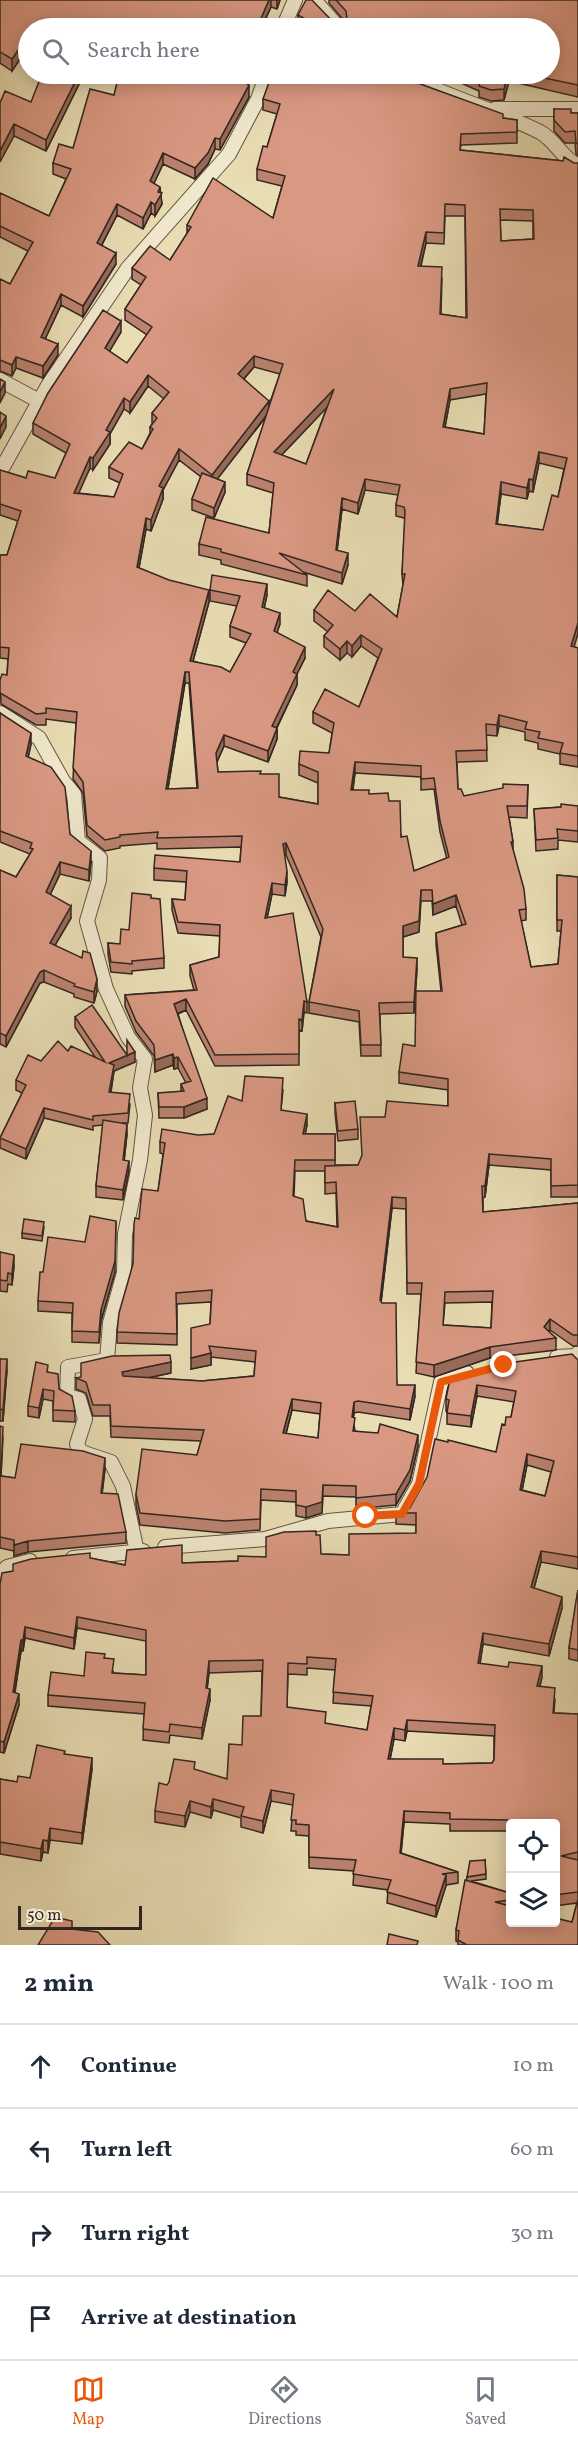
<!DOCTYPE html>
<html lang="en">
<head>
<meta charset="utf-8">
<style>
  :root { --surface:#fff; --page:#f2f2f3; --text:#1f2937; --muted:#747a83; --line:#e0e1e3; --accent:#ea580c }
  body { margin:0; font-family:Vollkorn,serif; background:var(--page); color:var(--text) }
  .controls { position:absolute; right:18px; bottom:18px; display:grid; overflow:hidden; border-radius:6px; box-shadow:0 3px 15px #0003 }
  .controls button { width:54px; height:54px; display:grid; place-items:center; padding:0; border:0; border-bottom:2px solid var(--line); background:var(--surface); color:var(--text); font:30px sans-serif }
  .scale { position:absolute; left:18px; bottom:15px; width:124px; box-sizing:border-box; padding-left:6px; border:3px solid #332620; border-top:0; font-size:16px; line-height:21px; white-space:nowrap; color:#332620; -webkit-text-stroke:4px #f1e9ce; paint-order:stroke }
  .stop { position:absolute; width:18px; height:18px; margin:-14px; border:4px solid #ea580c; border-radius:50%; background:#fff }
  .stop.end { background:#ea580c; border-color:#fff; box-shadow:0 2px 6px #0008 }
  .list { margin:0; padding:0; list-style:none }
  h2 { display:flex; justify-content:space-between; align-items:center; height:78px; margin:0; padding:0 24px; font-size:26px }
  h2 small { font-size:20px; font-weight:400; color:var(--muted) }
  .list li { display:grid; grid-template-columns:39px 1fr auto; gap:18px; align-items:center; box-sizing:border-box; height:84px; padding:0 24px; border-top:2px solid var(--line) }
  .list b { display:block; font-size:22px; white-space:nowrap }
  .list em { font-size:20px; font-style:normal; color:var(--muted) }
  .icon { flex:none; width:33px; height:33px; fill:none; stroke:currentColor; stroke-width:2; stroke-linecap:round; stroke-linejoin:round }
  .map { position:relative; flex:none; width:578px; height:1945px; overflow:hidden }
  .search { position:absolute; background:var(--surface); box-shadow:0 3px 15px #0003; left:18px; right:18px; top:18px; height:66px; display:flex; align-items:center; gap:15px; box-sizing:border-box; padding:0 21px; border-radius:33px; color:var(--muted); font-size:22px }
  .sheet { height:414px; background:var(--surface) }
  nav { display:flex; justify-content:space-around; align-items:center; box-sizing:border-box; height:84px; border-top:2px solid var(--line); background:var(--surface); font-size:16px; color:var(--muted) }
  nav a { display:grid; justify-items:center; gap:3px }
  nav .on { color:var(--accent) }
  .map>svg:first-child { display:block }
  .lines { fill:none; stroke-linecap:round; stroke-linejoin:round }
  .minor-casing { stroke:#605445; stroke-width:16 }
  .minor { stroke:#f1e9ce; stroke-width:14 }
  .wall { fill:#bb8370; stroke:#332620; stroke-width:1.5; fill-rule:evenodd }
  .shaded-wall { fill:#986a5b; stroke:#332620; stroke-width:1.5 }
  .building { fill:#d99882; stroke:#332620; stroke-width:1.5; fill-rule:evenodd }
  .route { stroke:#ea580c; stroke-width:8 }
</style>
</head>
<body>
<div class="map">
<svg width="578" height="1945" viewBox="0 0 578 1945">
  <rect width="100%" height="100%" fill="#e9ddb4"/>
  <filter id="stains"><feTurbulence type="fractalNoise" baseFrequency=".00333" numOctaves="4"/><feColorMatrix values="0 0 0 0 .2 0 0 0 0 .09 0 0 0 0 .02 0 0 0 .5 -.17"/></filter>
  <radialGradient id="worn" r=".72"><stop offset=".6" stop-color="#630" stop-opacity="0"/><stop offset="1" stop-color="#630" stop-opacity=".3"/></radialGradient>
  <g class="lines">
    <g class="minor-casing">
      <path id="minor" d="M314,0L339,28
        M283,28L295,0
        M403,74C446,97 496,110 540,132C555,140 562,158 578,166
        M495,109H578
        M0,380L39,401
        M0,472L49,384L128,268L229,154L258,99L267,74
        M0,713L39,738L63,781L74,794L78,841L100,858L99,880L87,921L106,989L128,1037L145,1059L140,1088L145,1115L140,1160L125,1234L124,1273L110,1323L107,1360L68,1367L67,1396L79,1399L85,1419L77,1444L81,1452L111,1462L123,1486L137,1552
        M557,1357L576,1356L578,1353
        M165,1547L265,1539L328,1521L402,1514L419,1484L441,1382L467,1373
        M73,1558L143,1551
        M0,1575L7,1567L30,1561"/>
    </g>
    <use href="#minor" class="minor"/>
  </g>
  <path class="wall" d="M0,0H280L277,9L271,7L263,25L268,28H28V53L26,50L12,71L0,63Z
    M329,0H578V97L509,81L504,100L491,101L479,97V91L441,74H549V28H301L298,27V15L336,25L341,26L345,22L329,3Z
    M84,74L46,151L14,136L0,103L31,102Z
    M137,74H243L240,80L249,97L220,150L215,149L208,164L195,179L163,164L154,183L160,193L162,204L155,216L151,213L143,229L117,215L102,245L116,264L83,317L61,305L45,339L58,355L43,378L16,368L12,376L0,371V279L10,284L28,251L0,237V193L49,216L66,179L53,174V163L73,148L114,95L137,75Z
    M263,99L503,118L517,120V143L461,145L460,150L563,161L574,647L578,648V767L560,764V754L538,749V743L525,740V732L499,726L497,736L486,735L487,761L457,762L458,789L464,796L528,785L527,818L509,817L513,842V850L526,909V920L521,921L531,967L558,964L561,931H557V875L578,877V1197H551V1170L489,1165L485,1197L483,1198V1212L578,1203V1346H573L550,1330L549,1332L556,1338V1350L490,1358L434,1377L416,1373L421,1294H407L406,1209L392,1208L381,1302L397,1385L415,1396L410,1420L358,1412L354,1413L353,1418L355,1431L418,1446L410,1481L396,1505L356,1509V1497L323,1496L322,1513L306,1518L296,1516V1502L261,1500L260,1530L225,1533L140,1525L136,1505V1494L197,1455L201,1441L111,1437L110,1416H93L86,1393L76,1389V1378L171,1373L148,1378L202,1381L254,1376L255,1362L211,1357V1365L191,1369L210,1324L211,1302L177,1304V1345L117,1343V1332L133,1264L139,1219L158,1191L163,1154L160,1153V1142L214,1134L242,1101L283,1090L281,1110L307,1125L305,1134H335V1165H358L385,1117L448,1106V1090L399,1083V1072L415,1046L441,991L436,944V933L462,925L456,906L433,915L432,901H421L419,932L403,937V957L417,969L414,1013L380,1014L381,1056H361L359,1022L309,1013V1002L321,937L286,855H284L287,882L285,896L272,894L267,917L307,1002V1013L304,1012L302,1031L299,1030V1065L215,1066L186,1010L178,1014L207,1109L184,1118H159L158,1093L181,1092V1084L186,1083L178,1068L174,1069L173,1065L155,1072L154,1056L136,1032L125,1006V995L194,990L190,976V965L219,957L220,936L178,933L172,910V899L185,900L186,882L154,880V868L240,862L241,847L157,849V843L120,846V848L105,851L87,836L83,793L73,779L76,723L46,719V725H36L1,704L0,680L7,675L8,659L0,658V555H7L18,521L0,515V470L26,478H55L66,453L33,434V423L121,332L109,351L127,363L147,335L125,320V309L141,285L132,279V268L170,260L187,234V225L273,218L282,186L257,180V169L267,147L277,114L263,110ZM445,216H465L466,318L441,314L442,278L421,266L426,243L444,244ZM500,220L533,221V239L501,241ZM254,367L280,374L269,405L244,379ZM148,386L164,399L152,413V424L150,427V433L142,449L109,467V478L120,483L114,497L78,493L90,468L93,470L110,444V434L124,409L130,413ZM486,394L484,434L445,427L450,400ZM327,407L306,464L281,455L293,443ZM266,417L247,474V485L273,493L269,533L199,544V555L221,560V564L307,586V575L303,572L342,584L348,565L337,550L342,509L358,514L365,490L398,495L396,505V516L404,518L405,520L402,574L403,585L397,617L355,611L314,610V621L328,632L324,636V647L340,660L347,653L352,657L361,646L378,658L359,707L313,712V723L332,733L329,753L299,764V775L318,783V804L279,797L261,774L218,772L217,762L224,746L268,762L277,739V728L297,685V674L305,658L277,632L280,624L264,608L267,595L210,590V601L237,606L230,626V637L246,643L230,672L193,661L209,602L139,568L146,529L151,531L163,499V490L179,460L201,477L192,499V510L214,518L225,492L217,479ZM539,463L564,469L558,497L543,530L497,524L501,494L527,499L529,491L533,492ZM185,683H189L197,788L168,789ZM355,773L421,777V790L434,789L440,832L447,859L414,871L389,801L369,794L353,790ZM295,1171H325V1194L336,1193L337,1227L306,1221L294,1196ZM492,1302L491,1328L443,1325L445,1303ZM292,1410L320,1414L318,1438L286,1434Z
    M554,109L571,113H578V156L576,154L575,143H565L554,131Z
    M0,713L31,744L28,757L70,834L91,862L89,881L60,874L50,895L71,918L55,945L97,991L94,1003L74,997V994L44,982L40,983L6,1047L0,1044V870L16,877L30,854L0,842Z
    M578,806V842L558,840V849L536,851L534,809Z
    M151,898L164,958V968L132,971V974L111,972L108,954V943L120,944Z
    M75,1017L127,1054L135,1062L114,1071L111,1092L130,1104L128,1123H123L127,1134L124,1161L129,1171L123,1200L96,1197V1186L103,1125L93,1126V1130L44,1118L26,1159L0,1148V1138L22,1093L16,1090V1080L41,1061L68,1051L95,1057L75,1027Z
    M335,1103L358,1129V1139L338,1141L335,1113Z
    M44,1227L42,1241L22,1238V1233Z
    M0,1252L14,1266L12,1285L8,1284L7,1292L0,1291Z
    M115,1272L101,1321L99,1343L72,1342V1313L38,1311V1301Z
    M0,1359L7,1370L3,1421H0Z
    M578,1360V1569L541,1562L534,1588L562,1608L549,1656L483,1644L480,1664L542,1677L540,1686L555,1699L554,1713L578,1714V1945H458V1942L456,1941V1930L467,1877L485,1860L486,1879L471,1881L510,1893V1923L572,1922L577,1903L555,1906V1824H510V1850L508,1831H450V1824L404,1822L401,1853L458,1872V1883L446,1885L436,1917L387,1903L388,1890L353,1885L354,1871L309,1868V1836L296,1835V1831H291L293,1805L271,1801L263,1833L241,1827V1818L213,1810L211,1818L190,1812L185,1827L155,1822V1811L167,1785L195,1770L227,1779L242,1745L261,1716L262,1671L209,1673L207,1689L210,1700L202,1739L170,1735L169,1743L143,1740L144,1714L48,1706V1695L84,1676L105,1658L114,1673L146,1675V1641L77,1628L74,1649L25,1638L23,1651H21L15,1693L19,1705L4,1753L0,1752V1584L90,1558L125,1565L238,1561L266,1557L316,1535L321,1554L349,1555L416,1533V1525L396,1524V1513L410,1508L496,1452L505,1425L511,1417L514,1402L477,1396L471,1427L447,1424V1411H446V1399L450,1378ZM527,1465L551,1472L545,1496L522,1490ZM307,1668L335,1670L333,1703L371,1706L367,1730L326,1724L287,1707L288,1674L307,1675ZM407,1731L494,1736V1760L492,1763L443,1764L390,1759L394,1739L405,1741Z
    M48,1372L75,1411V1422L53,1421V1401L43,1399L39,1418L28,1416V1406Z
    M0,1426L3,1438L1,1476L15,1478L105,1469L102,1493L126,1532V1543L28,1552L14,1556V1551L0,1548Z
    M578,1590V1661L569,1659V1648Z
    M65,1754L92,1769L82,1844L50,1840L48,1853L43,1852L41,1861L0,1854V1779L17,1782L30,1778Z"/>
  <path class="shaded-wall" d="M269,0H271V7L261,28L259,23Z
    M277,0H280L277,9Z
    M26,39V50L12,71V59Z
    M79,74H84L46,151V140Z
    M237,74H243L236,88V77Z
    M508,74H509V81L504,100V89Z
    M249,85V97L220,150V139Z
    M14,124V136L0,162V151Z
    M215,138V149L208,164L195,179V168Z
    M163,153V164L150,192V181Z
    M160,187L162,204L155,216V205L158,192Z
    M151,202V213L143,229V218Z
    M117,204V215L97,254V243Z
    M426,232V243L418,277V266Z
    M116,253V264L83,317V306Z
    M61,294V305L41,348V337Z
    M121,321V332L105,359V348Z
    M58,344V355L43,378V366Z
    M254,356V367L238,385V374Z
    M16,357V368L12,376V365Z
    M148,375V386L130,413V402Z
    M5,382V393L0,403V392Z
    M334,389V400L274,463V452Z
    M450,389V400L443,438V427Z
    M124,398V409L110,434V444L93,470V458L106,430Z
    M269,401V412L212,486V475Z
    M6,416V427L0,439V428Z
    M179,449V460L163,490V499L151,531V520L159,486Z
    M539,452V463L533,492V480Z
    M90,457V468L74,504V493Z
    M365,479V490L358,514V503Z
    M529,479V491L527,499V488Z
    M225,482V492L214,518V508Z
    M501,482V494L496,535V524Z
    M342,498V509L336,561V550Z
    M146,518V529L137,578V567Z
    M348,553V565L342,584V573Z
    M267,584V595L262,618V607Z
    M209,590V602L190,672V661Z
    M280,613V624L274,642V631Z
    M578,623V634L571,657V646Z
    M361,635V646L352,657V646Z
    M347,641V653L340,660V649Z
    M305,647V658L297,674V685L272,737V726L293,672Z
    M185,672V683L166,800V789Z
    M499,715V726L497,736V725Z
    M277,728V739L268,762V751Z
    M31,733V744L26,768V756Z
    M224,735V746L216,764V753Z
    M355,762V773L351,801V790Z
    M286,843V855H283V844Z
    M91,851V862L89,881V870Z
    M60,862V874L46,903V892Z
    M287,871V882L285,896V885Z
    M272,883V894L265,929V918Z
    M421,890L419,932L403,937V926Z
    M456,895V906L433,915V904Z
    M71,906V918L50,954V943Z
    M417,958V969L414,1013V1002Z
    M44,970V982L40,983L6,1047V1036L40,972Z
    M97,979V991L94,1003V992Z
    M186,999V1010L174,1015V1004Z
    M304,1001V1012L302,1031V1020Z
    M135,1052V1062L114,1071L109,1102V1063Z
    M173,1054V1065L155,1072V1060Z
    M178,1057V1068L174,1069V1058Z
    M207,1098V1109L184,1118V1107Z
    M44,1108V1118L26,1159V1149Z
    M307,1114V1125L303,1145V1134Z
    M127,1124V1134L123,1171V1160Z
    M489,1154V1165L485,1197V1186Z
    M129,1161V1171L123,1200V1190Z
    M392,1197V1208L380,1312V1300Z
    M116,1221L115,1272L101,1321L99,1343L101,1310Z
    M14,1255V1266L12,1285V1274Z
    M550,1319V1330L544,1338V1327Z
    M490,1347V1358L434,1377V1365Z
    M211,1353V1365L191,1369V1358Z
    M7,1359V1370L3,1421V1410Z
    M171,1362V1373L122,1383V1372Z
    M415,1385V1396L410,1420V1409Z
    M477,1385V1396L471,1427V1416Z
    M43,1389V1399L39,1418V1408Z
    M292,1399V1410L283,1444V1433Z
    M354,1402V1413L352,1428V1417Z
    M418,1435V1446L410,1481L396,1505V1494Z
    M527,1454V1465L520,1501V1490Z
    M105,1458V1469L101,1504V1493Z
    M323,1485L322,1513L306,1518V1507Z
    M28,1541V1552L14,1556V1545Z
    M541,1551V1562L531,1599V1587Z
    M562,1597V1608L549,1656V1644Z
    M77,1617V1628L74,1649V1638Z
    M25,1627V1638L23,1651V1640Z
    M483,1633V1644L478,1675V1663Z
    M21,1640V1651L13,1703V1692Z
    M209,1661V1673L206,1699V1688Z
    M542,1666V1677L537,1697V1686Z
    M210,1689V1700L202,1739V1728Z
    M19,1694V1705L4,1753V1742Z
    M407,1720V1731L405,1741V1730Z
    M394,1728V1739L388,1770V1759Z
    M92,1758V1769L82,1844V1833Z
    M271,1790V1801L263,1833V1821Z
    M213,1799V1810L211,1818V1807Z
    M190,1801V1812L185,1827V1816Z
    M404,1811V1822L400,1864V1853Z
    M50,1828V1840L48,1853V1841Z
    M43,1840V1852L41,1861V1849Z
    M446,1875V1886L436,1917V1906Z"/>
  <path class="building" d="M0,0H269L259,23L268,27L267,28H129L130,26L128,28H28V41L26,39L12,59L0,52Z
    M306,0H312L336,25L341,26L347,20L346,11L336,0H578V85L525,74H549V28H408L394,22L391,28H321L298,15Z
    M42,74H79L46,140L14,124L0,151V103L5,91L31,102Z
    M119,74H129L137,75V74H237L236,77L249,85L220,139L215,138L208,153L195,168L163,153L150,181L160,187L158,192L162,193L155,205L151,202L143,218L117,204L97,243L116,253L83,306L61,294L41,337L58,344L43,366L16,357L12,365L0,360V279L10,284L33,242L0,226V193L49,216L71,169L53,163L59,144L73,148L90,89L114,95Z
    M272,74H393L503,114V118L517,120V132L461,134L460,150L563,161L564,157L574,163H578V623L571,646L578,648V756L560,753L563,743L538,738L540,732L525,729L527,722L499,715L497,725L486,724L487,750L456,751L458,789H461L464,796L503,788V784L528,785L527,806H507L513,842H511L524,889L526,909L519,910L531,967L558,964L562,920H557V875L578,877V1185L551,1186V1159L489,1154L485,1186H482L483,1212L578,1203V1335H573L550,1319L544,1327L556,1338L490,1347L434,1365L416,1362L422,1283H407L406,1198L392,1197L380,1300L382,1303H396L397,1385H415L410,1409L358,1401L354,1402L352,1417L355,1418L353,1431L378,1433L380,1424L418,1435L410,1470L396,1494L356,1498V1486L323,1485L322,1502L306,1507L296,1505V1491L261,1489L260,1519L225,1521L140,1513L136,1494L142,1449L197,1455L204,1430L111,1426L110,1405H93L86,1382L76,1378L81,1377V1363L112,1356L170,1355L171,1362L122,1372L123,1376L202,1381L254,1376L256,1351L209,1346L211,1353L191,1358V1328L210,1324L212,1290L176,1293L177,1334L117,1332L119,1313L133,1264L134,1224L135,1218L139,1219L142,1189L158,1191L165,1143L160,1142L162,1129L198,1135L214,1134L228,1096L242,1101L245,1076L283,1078L281,1110L307,1114L303,1134H335V1160H295L293,1196L303,1199L306,1221L338,1227L336,1182L325,1183V1166L358,1165L362,1155L360,1117H385L387,1101L448,1106V1079L399,1072L403,1044L415,1046L416,991H442L436,933L466,924L456,895L433,904L432,890H421L419,921L403,926V957L417,958L414,1002L379,1003L381,1045H361L359,1011L309,1002L323,929L286,843L283,844L287,871L285,885L272,883L265,918L293,913L307,1002L304,1001L302,1020L299,1019V1054L215,1055L186,999L174,1004L207,1098L184,1107H159L158,1093L184,1091L181,1084L191,1081L178,1057L174,1058L173,1054L155,1060L154,1045L136,1021L125,995L197,990L190,965L219,957L220,925L178,922L172,899L185,900L187,871L154,868L155,855L240,862L242,836L157,838L158,832L120,835V837L105,840L87,825L83,782L73,768L77,712L46,708V713L36,714L0,693V680L2,674L7,675L9,648L0,647V555H7L21,511L0,504V470L26,478L28,471L55,478L70,444L33,423L48,393L103,310L121,321L105,348L127,363L152,327L125,309L146,277L132,268L150,246L170,260L191,227L187,225L213,178L273,218L285,176L257,169L263,146L267,147L280,104L263,99ZM445,204L465,205L467,318L440,314L442,267L418,266L426,232L444,233ZM500,209L533,210L534,239L501,241ZM254,356L283,364L247,474L274,483L269,533L206,517L199,544L221,549V552L307,575L279,553L342,573L348,553L336,550L342,498L358,503L365,479L400,485L396,505L404,507L405,511L402,574H405L397,617L370,594L355,611L328,590L314,610L333,625L324,636L340,649L347,641L352,646L361,635L382,649L359,707L325,689L313,712L334,723L329,753L300,751L299,764L318,772V804L279,797V774H260L261,771L218,772L216,753L224,735L268,751L277,728L272,726L297,674L293,672L305,647L274,631L280,613L262,607L267,584L212,575L210,590L240,596L230,626L251,634L230,672L221,667L190,661L209,590L169,580L137,567L146,518L151,520L163,488L159,486L179,449L212,475L269,401L238,374ZM148,375L169,392L152,413L157,418L150,427L153,429L142,449L129,442L109,467L123,474L114,497L74,493L90,457L93,458L110,432L106,430L124,398L130,402ZM487,383L484,434L443,427L450,389ZM334,389L306,464L274,452ZM539,452L567,458L558,497L552,495L543,530L496,524L501,482L527,488L529,479L533,480ZM185,672H189L198,788L166,789ZM355,762L421,766V779L434,778L440,821L449,857L414,871L407,836L401,837L400,801H389L388,793L369,794V790H351ZM493,1291L491,1328L443,1325L445,1292ZM292,1399L321,1403L318,1438L283,1433Z
    M465,74H508L504,89L491,90L479,86L480,81Z
    M554,109H571V113H578V144L576,143L575,131L565,132L554,120Z
    M0,379L5,382L0,392Z
    M0,412L6,416L0,428Z
    M202,473L225,482L214,508L192,499Z
    M0,713L31,733L26,756L51,767L65,787L70,834L91,851L89,870L60,862L46,892L71,906L50,943L82,958L83,951L90,953L97,979L94,992L74,986L75,984L44,970L40,972L6,1036L0,1033V870L16,877L33,849L30,848L32,843L0,831Z
    M561,804L578,806V831L557,829L558,838L536,840L534,809L561,807Z
    M132,893L151,895V898L160,899L164,958L132,961V964L111,962L108,943L120,944L121,929L129,930Z
    M92,1005L127,1055V1040L135,1052L109,1063L114,1065L109,1092L130,1094L128,1113L93,1116V1120L44,1108L26,1149L0,1138L26,1085L16,1080L28,1055L41,1061L58,1041L68,1051L71,1046L105,1062L75,1017Z
    M355,1101L358,1129L338,1131L335,1103Z
    M103,1120L127,1124L123,1160L129,1161L123,1190L96,1186Z
    M90,1216L116,1221L115,1261L101,1310L99,1332L72,1331L73,1303L38,1301L40,1272H43L48,1237L85,1242Z
    M24,1219L44,1222L42,1236L22,1233Z
    M0,1252L14,1255L12,1274L8,1273L7,1281L0,1280Z
    M572,1354L578,1360V1557L541,1551L531,1587L562,1597L549,1644L483,1633L478,1663L508,1667L509,1662L542,1666L537,1686L555,1688L553,1713L578,1714V1852L561,1856L578,1860V1892L555,1895V1824H510V1839L508,1820L450,1819V1813L404,1811L400,1853L458,1872L442,1874L446,1875L436,1906L387,1892L391,1880L353,1874L356,1860L309,1857V1825L296,1824V1820H291L294,1794L271,1790L263,1821L241,1816L244,1807L213,1799L211,1807L190,1801L185,1816L155,1811L159,1783L167,1785L169,1782L174,1759L195,1762L194,1769L227,1779L229,1744L242,1745L243,1716H261L263,1660L209,1661L206,1688L210,1689L202,1728L170,1724L169,1732L143,1729L145,1703L48,1695L51,1672L84,1676L86,1652L105,1654L104,1658L114,1659L112,1673L146,1675V1630L77,1617L74,1638L25,1627L23,1640H21L13,1692L19,1694L4,1742L0,1741V1584L2,1573L13,1571V1564L31,1559L90,1553V1558L125,1565L127,1550L182,1545V1563L238,1561V1556L266,1557V1537L284,1532L316,1531V1535H320L321,1554L349,1555V1534L416,1533V1513H396L410,1508L427,1477L435,1439L448,1442V1440L496,1452L502,1424L505,1425L506,1417H511L516,1391L477,1385L471,1416L447,1413L449,1400L446,1399L450,1378L493,1365ZM527,1454L554,1461L545,1496L520,1490ZM307,1657L336,1659L333,1692L373,1696L367,1730L325,1723L326,1712L287,1707L288,1663L307,1664ZM407,1720L495,1725L494,1760L492,1763L443,1764V1759H388L394,1728L405,1730Z
    M0,1359H7L3,1410L0,1409Z
    M36,1362L48,1365L47,1372L58,1374L59,1389L72,1396L75,1411L53,1410L54,1391L43,1389L39,1408L28,1406Z
    M0,1426L3,1427L1,1476L15,1478L21,1444L83,1451L105,1458L101,1493L118,1494L126,1532L28,1541L14,1545V1540L0,1537Z
    M578,1590V1650L569,1648L576,1601Z
    M37,1745L65,1751L64,1754L92,1758L82,1833L50,1828L48,1841L43,1840L41,1849L0,1842V1779L17,1782L18,1776L30,1778Z
    M485,1860L486,1874L467,1877L470,1861Z
    M465,1880L510,1893V1900L495,1902L510,1906V1923H555V1918L572,1922L578,1899V1945H467L458,1940L459,1931L456,1930Z
    M55,1917L72,1921V1929L98,1932L110,1945H38Z
    M389,1934L418,1941L417,1945H387Z"/>
  <g class="lines">
    <path class="route" d="M366,1516L402,1514L419,1484L441,1382L504,1365"/>
  </g>
  <rect width="100%" height="100%" filter="url(#stains)"/>
  <rect width="100%" height="100%" fill="url(#worn)"/>
</svg>
<div class="controls">
<button><svg class="icon" aria-label="locate" viewBox="0 0 24 24"><circle cx="12" cy="12" r="6"/><path d="M12 2v4M12 18v4M2 12h4M18 12h4"/></svg></button>
<button><svg class="icon" aria-label="layers" viewBox="0 0 24 24"><path d="M12 4l9 5-9 5-9-5zM3 14l9 5 9-5"/></svg></button>
</div>
<div class="scale">50 m</div>
<div class="stop" style="left:366px;top:1516px"></div>
<div class="stop end" style="left:504px;top:1365px"></div>
<div class="search"><svg class="icon" aria-label="search" viewBox="0 0 24 24"><circle cx="10" cy="10" r="6"/><path d="M15 15l6 6"/></svg>Search here</div>
</div>
<section class="sheet">
<h2>2 min<small>Walk · 100 m</small></h2>
<ul class="list">
<li><svg class="icon" aria-label="ahead" viewBox="0 0 24 24"><path d="M12 20V5M6 11l6-6 6 6"/></svg><div><b>Continue</b></div><em>10 m</em></li>
<li><svg class="icon" aria-label="left" viewBox="0 0 24 24"><path d="M17 20v-9H6M10 6l-5 5 5 5"/></svg><div><b>Turn left</b></div><em>60 m</em></li>
<li><svg class="icon" aria-label="right" viewBox="0 0 24 24"><path d="M7 20v-9h11M14 6l5 5-5 5"/></svg><div><b>Turn right</b></div><em>30 m</em></li>
<li><svg class="icon" aria-label="arrive" viewBox="0 0 24 24"><path d="M6 21V4h12l-3 4 3 4H6"/></svg><div><b>Arrive at destination</b></div></li>
</ul>
</section>
<nav>
<a class="on"><svg class="icon" aria-label="map" viewBox="0 0 24 24"><path d="M3 6l6-2 6 2 6-2v14l-6 2-6-2-6 2zM9 4v14M15 6v14"/></svg>Map</a>
<a><svg class="icon" aria-label="directions" viewBox="0 0 24 24"><path d="M12 3l9 9-9 9-9-9zM9 14v-3h6M13 9l2 2-2 2"/></svg>Directions</a>
<a><svg class="icon" aria-label="saved" viewBox="0 0 24 24"><path d="M7 4h10v16l-5-4-5 4z"/></svg>Saved</a>
</nav>
</body>
</html>
